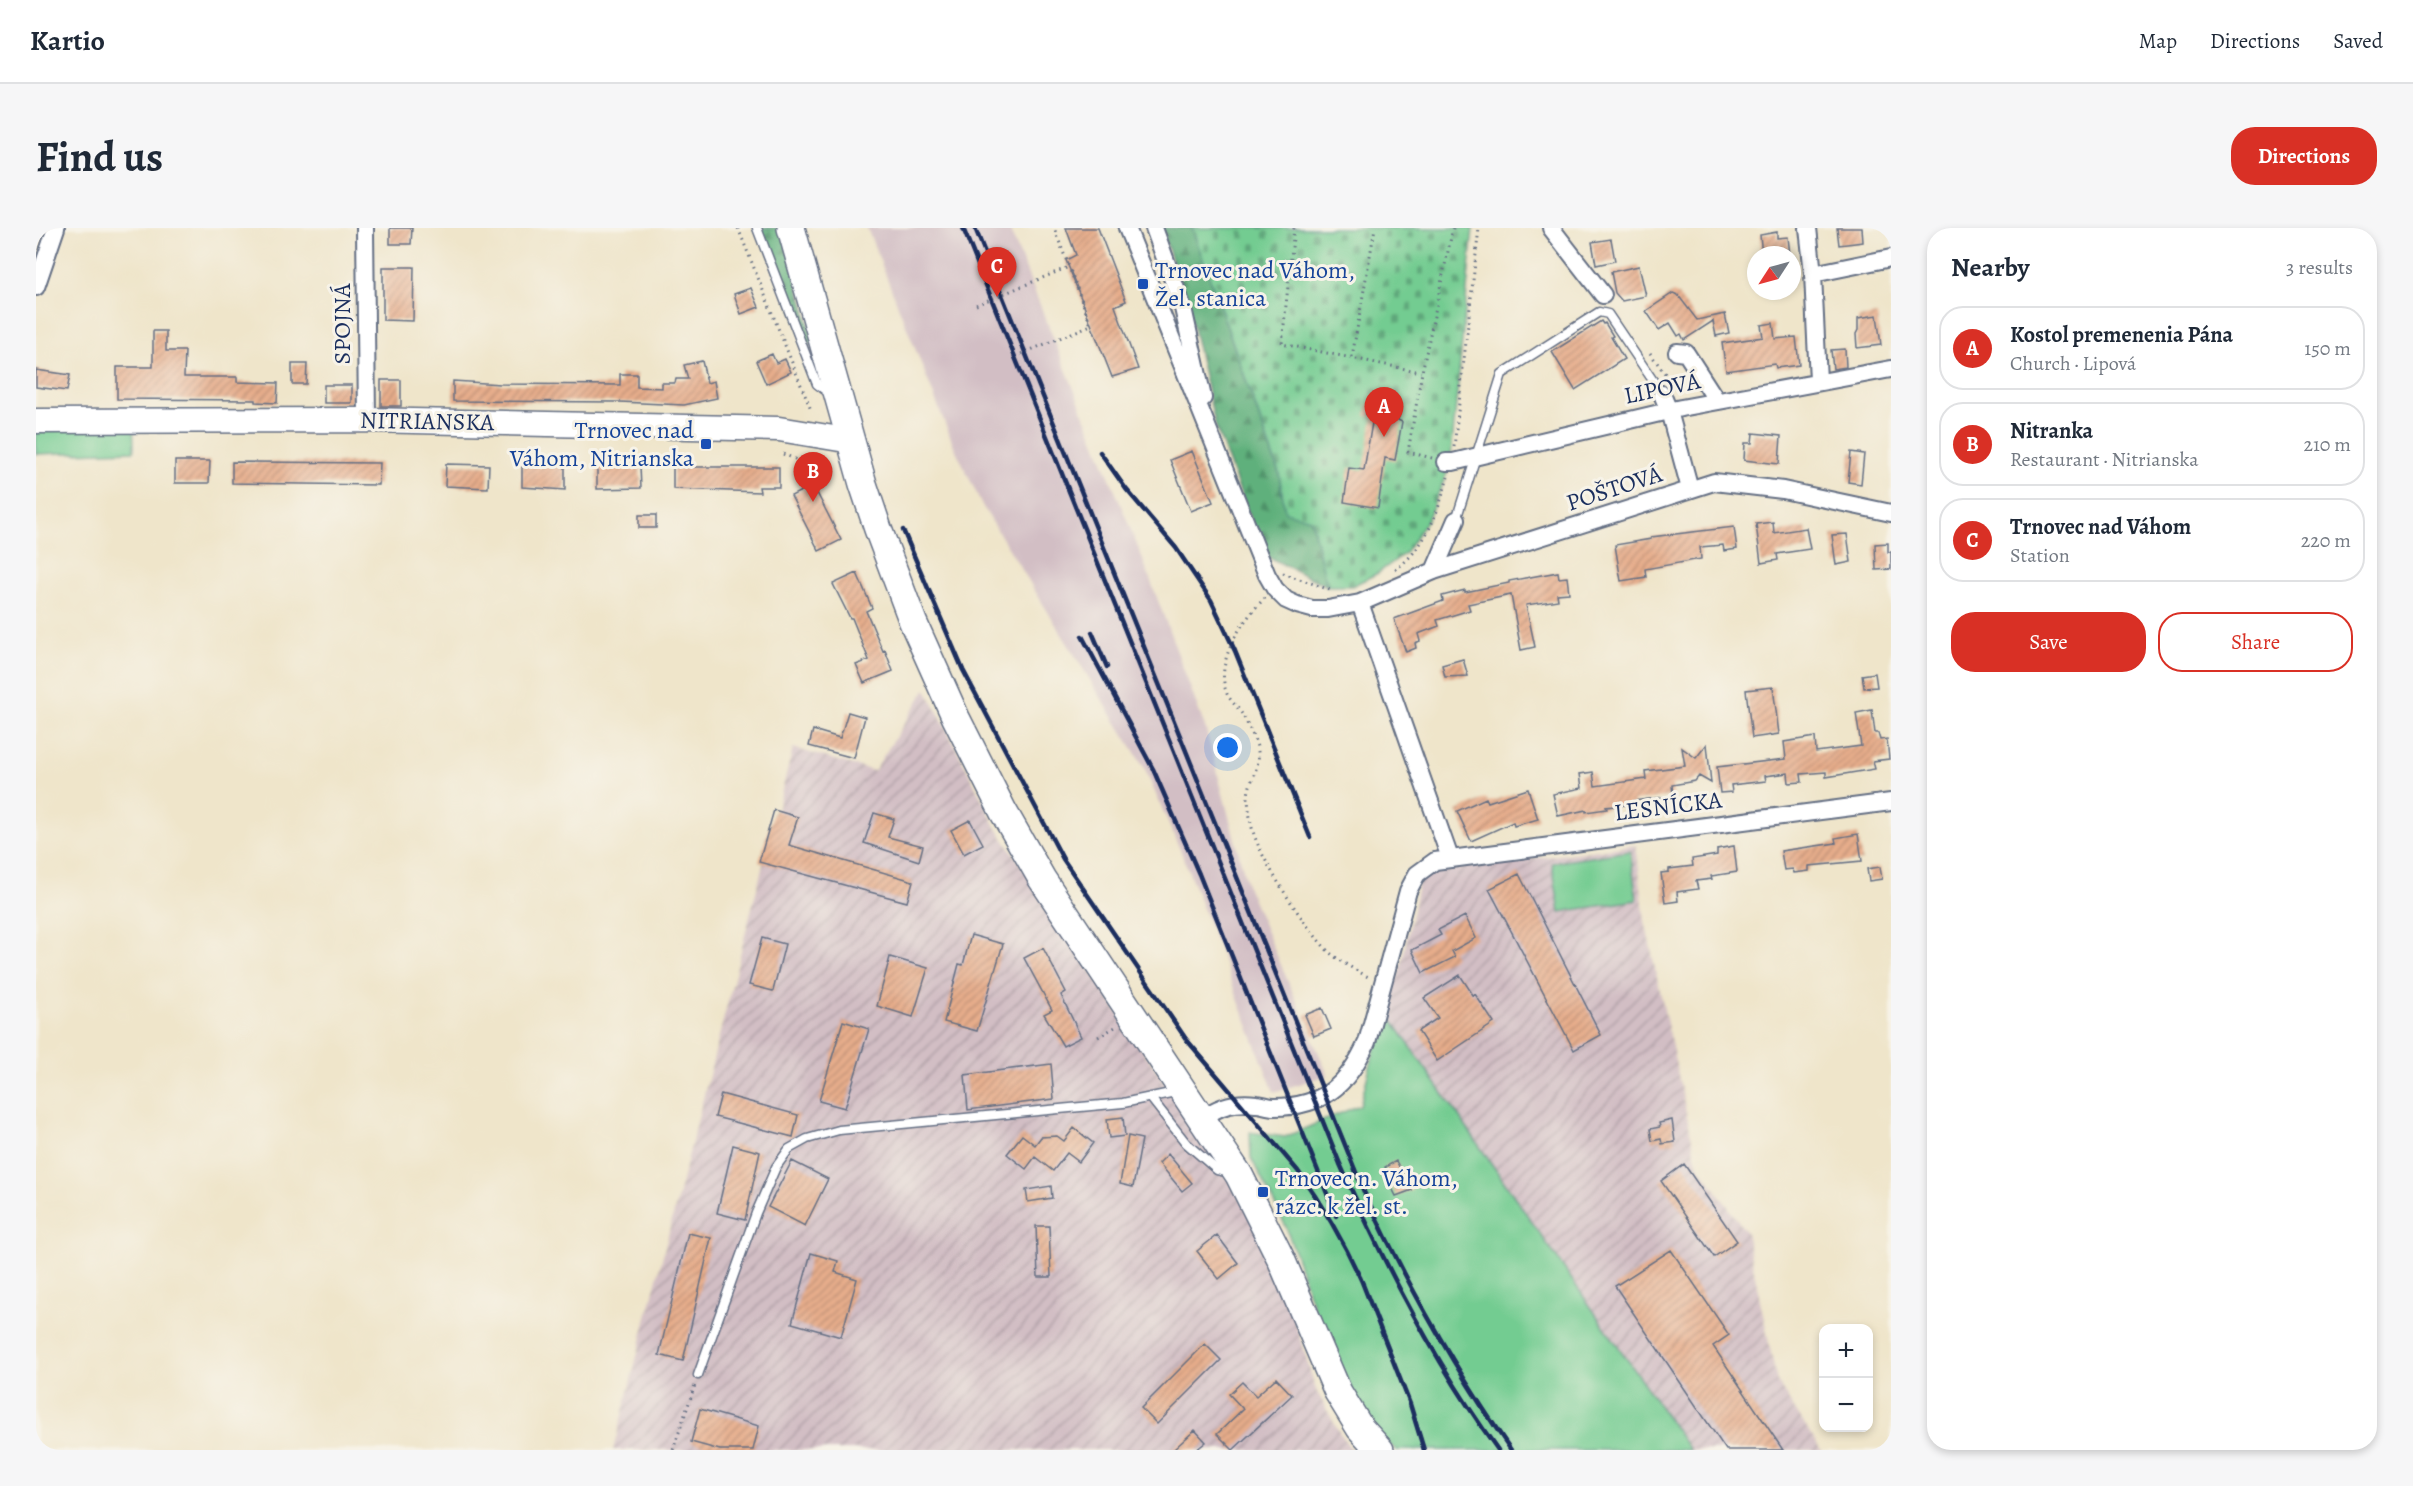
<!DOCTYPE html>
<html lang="en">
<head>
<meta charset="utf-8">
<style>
  :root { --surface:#fff; --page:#f6f6f7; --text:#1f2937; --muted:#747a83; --line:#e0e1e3; --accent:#d93025 }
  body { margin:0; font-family:Alegreya,serif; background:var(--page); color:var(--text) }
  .controls { position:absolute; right:18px; bottom:18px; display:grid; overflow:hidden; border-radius:12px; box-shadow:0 3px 9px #0003 }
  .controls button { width:54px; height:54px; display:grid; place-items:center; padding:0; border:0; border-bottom:2px solid var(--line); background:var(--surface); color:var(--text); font:30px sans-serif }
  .compass { position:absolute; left:1711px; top:18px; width:54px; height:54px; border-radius:50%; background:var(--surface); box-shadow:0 3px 9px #0003; rotate:234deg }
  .you { position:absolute; left:1192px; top:520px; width:21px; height:21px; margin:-15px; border:4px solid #fff; border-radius:50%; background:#1a73e8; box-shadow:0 0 0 9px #1a73e833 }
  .badge { display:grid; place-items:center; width:39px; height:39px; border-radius:50%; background:var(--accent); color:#fff; font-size:20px; font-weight:700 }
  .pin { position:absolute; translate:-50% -50px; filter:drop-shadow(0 2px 3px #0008) }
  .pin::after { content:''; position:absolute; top:32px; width:21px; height:18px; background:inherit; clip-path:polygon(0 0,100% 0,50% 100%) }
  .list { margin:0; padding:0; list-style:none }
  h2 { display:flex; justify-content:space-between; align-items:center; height:78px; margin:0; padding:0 24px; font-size:26px }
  h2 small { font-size:20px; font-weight:400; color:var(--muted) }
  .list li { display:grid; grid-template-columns:39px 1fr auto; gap:18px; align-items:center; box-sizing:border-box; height:84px; margin:0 12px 12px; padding:0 12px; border:2px solid var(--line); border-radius:24px }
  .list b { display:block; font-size:22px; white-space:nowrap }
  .list p { margin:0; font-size:20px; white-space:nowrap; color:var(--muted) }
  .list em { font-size:20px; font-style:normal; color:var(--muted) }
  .actions { display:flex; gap:12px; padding:18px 24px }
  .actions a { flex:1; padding:14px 0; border:2px solid var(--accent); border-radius:24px; text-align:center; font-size:21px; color:var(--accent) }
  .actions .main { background:var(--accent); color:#fff }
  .map { position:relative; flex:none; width:1855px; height:1222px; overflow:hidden; border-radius:24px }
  header { display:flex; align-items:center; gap:36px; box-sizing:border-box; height:84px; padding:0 30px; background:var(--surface); border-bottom:2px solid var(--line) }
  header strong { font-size:28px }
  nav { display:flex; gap:33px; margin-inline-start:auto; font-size:21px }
  .intro { display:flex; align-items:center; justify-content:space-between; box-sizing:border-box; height:144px; padding:0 36px }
  h1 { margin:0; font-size:42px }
  .button { padding:15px 27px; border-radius:24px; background:var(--accent); color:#fff; font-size:21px; font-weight:700 }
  main { display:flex; gap:36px; padding:0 36px }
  aside { flex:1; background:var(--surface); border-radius:24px; box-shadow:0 3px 9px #0003 }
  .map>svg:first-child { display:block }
  .industrial { fill:url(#industrial-furrows) }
  .railway { fill:#d2bec4 }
  .green { fill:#73cc91; stroke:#477e78; stroke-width:1.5 }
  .forest { fill:url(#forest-firs); stroke:#3c706c; stroke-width:1.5 }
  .cemetery { fill:url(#cemetery-stones); stroke:#477e78; stroke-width:1.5 }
  .building { fill:url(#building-hatch) }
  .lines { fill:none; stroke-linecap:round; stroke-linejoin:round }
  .lane-casing { stroke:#656f84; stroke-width:11 }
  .street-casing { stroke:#656f84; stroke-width:20 }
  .secondary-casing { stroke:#656f84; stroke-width:27 }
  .primary-casing { stroke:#656f84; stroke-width:30 }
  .path { stroke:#656f84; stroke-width:3; stroke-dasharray:1.5 4.5; stroke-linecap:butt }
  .lane { stroke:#fff; stroke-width:8 }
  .street { stroke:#fff; stroke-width:16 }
  .secondary { stroke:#fff; stroke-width:24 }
  .primary { stroke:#fff; stroke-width:27 }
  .rail { stroke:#1b2f5e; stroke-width:4.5 }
  .transit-dot { fill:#1a4fb4; stroke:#f7f3e8; stroke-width:2 }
  .labels { text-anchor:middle; stroke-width:6; stroke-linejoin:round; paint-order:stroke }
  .transit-label { font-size:24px; fill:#164399; stroke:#f7f3e8; text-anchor:start }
  .street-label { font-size:24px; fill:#1b2f5e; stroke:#f7f3e8 }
</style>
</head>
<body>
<header>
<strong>Kartio</strong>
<nav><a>Map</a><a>Directions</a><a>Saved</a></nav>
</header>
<div class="intro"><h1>Find us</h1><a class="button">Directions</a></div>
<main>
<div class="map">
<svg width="1855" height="1222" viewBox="0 0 1855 1222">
  <defs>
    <pattern id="industrial-furrows" width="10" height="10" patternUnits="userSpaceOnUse" patternTransform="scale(1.5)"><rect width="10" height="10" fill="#d2bec4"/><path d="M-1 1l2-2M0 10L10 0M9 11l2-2" fill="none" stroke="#aa9ba2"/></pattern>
    <pattern id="forest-firs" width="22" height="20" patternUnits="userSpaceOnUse" patternTransform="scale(1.5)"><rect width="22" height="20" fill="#5eb07b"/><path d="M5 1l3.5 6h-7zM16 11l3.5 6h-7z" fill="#4d9068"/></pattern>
    <pattern id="cemetery-stones" width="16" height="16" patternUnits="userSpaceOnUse" patternTransform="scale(1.5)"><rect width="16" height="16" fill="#73cc91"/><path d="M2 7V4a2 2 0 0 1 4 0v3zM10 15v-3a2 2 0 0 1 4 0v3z" fill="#5ea67a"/></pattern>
    <pattern id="building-hatch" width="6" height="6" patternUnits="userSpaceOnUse" patternTransform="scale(1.5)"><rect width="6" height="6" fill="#e7ad8b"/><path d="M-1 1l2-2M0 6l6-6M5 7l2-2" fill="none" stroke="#ba8d75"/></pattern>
  </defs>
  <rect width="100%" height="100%" fill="#f7f3e8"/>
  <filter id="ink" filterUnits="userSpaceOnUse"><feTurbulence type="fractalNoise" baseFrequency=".0167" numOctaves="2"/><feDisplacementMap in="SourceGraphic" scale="12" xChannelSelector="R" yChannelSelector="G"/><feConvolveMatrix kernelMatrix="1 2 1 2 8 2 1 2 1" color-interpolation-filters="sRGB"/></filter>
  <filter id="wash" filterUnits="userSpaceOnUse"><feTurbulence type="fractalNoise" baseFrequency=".008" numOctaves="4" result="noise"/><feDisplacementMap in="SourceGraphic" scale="24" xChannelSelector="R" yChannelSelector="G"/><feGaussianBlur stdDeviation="1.35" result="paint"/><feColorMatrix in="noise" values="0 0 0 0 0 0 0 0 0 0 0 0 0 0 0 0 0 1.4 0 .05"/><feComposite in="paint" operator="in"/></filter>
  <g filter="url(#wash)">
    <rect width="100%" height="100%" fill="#efe5ca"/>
    <path class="industrial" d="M890,461L960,599L1214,985L1254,1078L1280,1162L1306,1209L1316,1222H577L757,520L838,543Z
      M1600,617L1609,693L1661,935L1710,1004L1741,1154L1785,1222H1654L1349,782L1364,743L1384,648L1431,639Z"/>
    <path class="railway" d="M831,0H973L1107,332L1170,502L1212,660L1292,847L1238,864L1146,626L1108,539L947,279L918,218Z"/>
    <path class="green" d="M97,182L98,223L0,226V183Z
      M1594,623L1601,672L1524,684L1516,635Z
      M1349,782L1654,1222H1361L1348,1213L1296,1133L1250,999L1215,930L1214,904L1249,909L1324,877Z"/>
    <path class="forest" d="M723,0H746L778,114L771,117Z
      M1125,0H1156L1243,245L1249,283L1275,291L1291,358L1228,327L1180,200L1152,78Z"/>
    <path class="cemetery" d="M1156,0H1437L1414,238L1392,290L1369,325L1342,345L1316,358H1291L1275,291L1249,284L1243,245Z"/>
    <g id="blocks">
      <path class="building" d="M354,0H376L375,16H354Z
        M1030,0H1062L1090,73L1079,78L1102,141L1076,149L1030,32L1040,27Z
        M1801,0H1826L1827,14L1803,17Z
        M1741,4V10L1752,9L1754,27H1726L1724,7Z
        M1575,11L1579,33L1560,37L1556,14Z
        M1603,38L1610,68L1586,73L1579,65L1575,44Z
        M347,39H378L377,93L347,92Z
        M715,60L723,79L705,86L698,66Z
        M1637,65L1642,67L1661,92L1689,86L1693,105L1680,108L1677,93L1648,112L1645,106L1642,108L1634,95L1623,102L1610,83Z
        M1841,87L1845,117L1821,120L1820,106L1822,102V90Z
        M1565,93L1567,96L1569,95L1577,108L1575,109L1588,131L1539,162L1516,124Z
        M1737,95L1739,111L1760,109L1763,137L1740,140L1739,136L1690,143L1686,115L1727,109L1725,97Z
        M117,103H130V123H149L148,149H201V154L242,155L241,175L219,174V172L81,171V139H117Z
        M1809,121L1810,139L1797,141L1795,122Z
        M736,126L740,135L749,131L755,144L730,156L720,133Z
        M666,133L671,155L678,153L681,170L648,177L584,174L417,173V153L465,156L584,157V146H601V159L626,160V155H639L640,151H652L648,137Z
        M256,136H271L270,156H256Z
        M0,142L34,147L31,163L0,159Z
        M345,152H365V178H345Z
        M288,157H316V175H288Z
        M1349,171L1358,172L1364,182L1362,192L1366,194L1359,232L1349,230L1342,280L1308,274L1313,240L1328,242L1337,189L1330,187L1333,175H1343Z
        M1717,205L1745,208L1743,236L1708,232L1709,215H1716Z
        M1156,223L1177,274L1155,283L1134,232Z
        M1815,224L1828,226L1825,256L1812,254Z
        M139,233H174L173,255H139Z
        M196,234L344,235L343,257L196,255Z
        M410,236L453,237L452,260L409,258Z
        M486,237H529V262L486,259Z
        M561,238H604L605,260L561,261Z
        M637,239H743V259H723L724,264L637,261Z
        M777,257L805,312L783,323L755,268Z
        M603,287H620V300H603Z
        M1737,294L1738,305L1770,300L1774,321L1741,326L1742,332L1725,335L1720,296Z
        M1698,299L1701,321L1688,323L1687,317L1664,319L1665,331L1609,341L1610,349L1585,353L1579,317L1615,311V309Z
        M1811,306L1815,334L1800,337L1796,307Z
        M1852,315V324H1855V341L1840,342L1839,316Z
        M1522,344L1523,350L1531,349L1533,365L1521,366L1522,372L1490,377L1499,419L1485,422L1475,367L1432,376L1434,382L1401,392L1403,398L1382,406L1384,413L1379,415L1380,420L1370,424L1358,391L1407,373L1406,368L1429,362V364L1473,355V353Z
        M821,345L836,380L830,383L847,423L849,422L857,443L828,455L820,437L833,432L816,390H814L797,356Z
        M1427,431L1432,448L1409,449L1406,437Z
        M1839,445L1841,459L1828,460L1826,447Z
        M1737,459L1743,506L1716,510L1710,462Z
        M1836,482L1839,505H1842L1844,512L1851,511L1853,531L1837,533L1839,541L1790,549V544L1765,546L1766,554L1753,555L1752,545L1729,548L1730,553L1695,557L1696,564L1684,565L1681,539L1750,531L1748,514L1779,509L1780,524L1825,518L1820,485Z
        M812,484L829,489L818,530L773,518L777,502L804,510Z
        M1671,516L1675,555L1663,548L1659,553L1636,557L1637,568L1598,573L1599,576L1570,579L1571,581L1550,584V582L1522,588L1517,566L1546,560L1544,546L1557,544L1559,558L1610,551L1609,543L1649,538L1646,520L1660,530Z
        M1492,561L1502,591L1478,598L1477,594L1435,613L1421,583L1450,570L1452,574Z
        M738,582L762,589L753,617L877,653L871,674L723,634Z
        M838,585L858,591L852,609L887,618L883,633L828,615Z
        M934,592L947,616L928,626L915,602Z
        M1822,606L1826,633L1773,638V643L1758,645L1757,641L1748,642L1745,623L1800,615L1799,610Z
        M1698,618L1701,644L1675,648L1676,651L1660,653L1662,661L1641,664L1642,673L1629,675L1625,645L1633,644V641L1657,638L1656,631L1681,627V621Z
        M1844,639L1846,651L1833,653L1831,641Z
        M1483,646L1565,807L1538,822L1453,661Z
        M1429,688L1440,710L1416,723L1419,729L1387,745L1376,722L1405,707L1402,702Z
        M935,707L967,716L941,803L908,794L923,736L927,737Z
        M726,710L749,716L737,763L713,757Z
        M1007,720L1030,764L1025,767L1045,809L1027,818L1008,786L1016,782L988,730Z
        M854,729L892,740L877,789L841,778Z
        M1424,747L1437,767L1439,766L1458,795L1401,833L1382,803L1402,790L1388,770Z
        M1286,780L1295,801L1278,808L1269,787Z
        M807,793L833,801L809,880L783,873Z
        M1015,836L1018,871L932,882L929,847Z
        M685,866L762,887L757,909L679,889Z
        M1087,889L1089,908L1073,910L1071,891Z
        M1636,892L1639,914L1626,916L1625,911L1616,913L1614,901L1624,899L1623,895Z
        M1038,900L1057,915L1043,934L1031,925L1017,943L999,929L990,941L971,926L986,907L999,917L1005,909L1021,908L1028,913Z
        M1092,908L1106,911L1097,959L1084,956Z
        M697,917L724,924L709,992L681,985Z
        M1132,926L1156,955L1146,963L1123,935Z
        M756,933L792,951L769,998L732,979Z
        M1360,933L1376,962L1360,968L1348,944L1351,942L1349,939Z
        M1648,936L1701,1013L1678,1029L1625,953Z
        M1015,958L1016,970L992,974L990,962Z
        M1000,998H1013L1015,1049H1002Z
        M652,1005L675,1010L647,1133L623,1127Z
        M1181,1007L1202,1035L1183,1051L1161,1023Z
        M1635,1022L1693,1107L1677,1118L1747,1222H1690L1579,1058Z
        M775,1025L802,1033L799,1044L821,1051L805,1109L756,1095Z
        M1169,1116L1185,1132L1121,1196L1105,1180Z
        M1240,1150L1256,1167L1197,1222L1181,1206L1207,1181L1193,1166L1206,1154L1220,1168Z
        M664,1181L723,1198L717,1222H684L655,1214Z
        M1159,1202L1170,1214L1160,1222H1137Z"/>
    </g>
  </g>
  <g filter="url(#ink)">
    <use href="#blocks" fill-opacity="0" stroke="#656f84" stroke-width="1.5"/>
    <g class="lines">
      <g class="lane-casing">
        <path id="lane" d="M721,0L781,156L794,166
          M1420,292L1466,146L1563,84L1572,86L1626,166
          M1114,869L1150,915L1181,942L1195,945
          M662,1147L720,985L740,939L753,921L771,911L803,902L1087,875L1144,863"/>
      </g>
      <g class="street-casing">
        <path id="street" d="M329,0L331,192
          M1091,0L1231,347L1239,361L1250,372L1261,377L1276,381H1292L1324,375L1398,343L1678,254L1747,262L1855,285
          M1118,0L1147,80L1167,170
          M1515,0L1567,67
          M1772,0L1777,46L1782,153
          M1777,46L1855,30
          M0,59L20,0
          M1641,124L1650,125L1681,173
          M1626,166L1633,183L1654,261
          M1410,234H1417L1645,180L1855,141
          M1398,343L1420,292
          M1324,375L1414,630
          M1167,890C1183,878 1199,873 1220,876C1226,876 1232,879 1238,879C1287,879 1312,857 1331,814L1372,663L1381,646L1399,633L1855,574"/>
      </g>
      <g class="secondary-casing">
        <path id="secondary" d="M0,193L331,192L743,201L816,213"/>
      </g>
      <g class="primary-casing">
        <path id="primary" d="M755,0L827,256L842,301L877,394L920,490L967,583L1006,651L1203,947L1245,1031L1302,1164L1324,1200L1344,1222"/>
      </g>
      <path class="path" d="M702,0L775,182
        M1258,0L1246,116L1385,144
        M940,77L1033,39L1018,0
        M1614,125L1633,151
        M985,126L1055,97L1033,39
        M1316,129L1339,0
        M1418,219L1443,0
        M747,226L769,235
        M1396,230L1372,224L1386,144L1417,0
        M1359,342C1391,318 1401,286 1412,249
        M1247,345L1297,363
        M1229,370C1207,391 1179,432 1190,463C1192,471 1201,478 1206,486C1211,495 1218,508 1221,519C1227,539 1211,553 1212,572C1213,581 1214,594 1217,603C1225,633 1270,700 1292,723C1304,734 1320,742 1334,750
        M1062,809L1081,798
        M637,1222L659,1157"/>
      <use href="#lane" class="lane"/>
      <use href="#street" class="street"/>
      <use href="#secondary" class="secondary"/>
      <use href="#primary" class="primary"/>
      <path class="rail" d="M927,0L1304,936C1348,1037 1398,1133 1462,1222
        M939,0L1328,964C1370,1054 1418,1140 1475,1222
        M1064,224L1090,261L1140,320L1175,372L1199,423L1274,609
        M867,302L927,442L1027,631L1150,811L1262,943C1288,979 1309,1016 1327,1056
        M1056,404L1071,439
        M1046,408L1117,541L1163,646L1300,988
        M1324,1049L1374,1176L1388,1222"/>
    </g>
  </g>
  <g class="transit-dot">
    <rect x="1101" y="50" width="12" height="12" rx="3"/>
    <rect x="664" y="210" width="12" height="12" rx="3"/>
    <rect x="1221" y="958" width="12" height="12" rx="3"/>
  </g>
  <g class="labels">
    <g class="transit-label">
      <text x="1119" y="50">Trnovec nad Váhom,<tspan x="1119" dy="28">Žel. stanica</tspan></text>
      <text x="658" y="210" text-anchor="end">Trnovec nad<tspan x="658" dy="28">Váhom, Nitrianska</tspan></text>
      <text x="1239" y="958">Trnovec n. Váhom,<tspan x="1239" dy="28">rázc. k žel. st.</tspan></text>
    </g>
    <g class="street-label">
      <text transform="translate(306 96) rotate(-90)" y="8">SPOJNÁ</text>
      <text transform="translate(1626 160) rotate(-12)" y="8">LIPOVÁ</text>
      <text transform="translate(391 193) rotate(1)" y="8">NITRIANSKA</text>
      <text transform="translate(1578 260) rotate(-18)" y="8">POŠTOVÁ</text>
      <text transform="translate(1632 578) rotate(-7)" y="8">LESNÍCKA</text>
    </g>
  </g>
</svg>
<div class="controls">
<button>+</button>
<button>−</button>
</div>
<svg class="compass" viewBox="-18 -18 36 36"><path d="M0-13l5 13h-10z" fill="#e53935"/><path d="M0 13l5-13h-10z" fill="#747a83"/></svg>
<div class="you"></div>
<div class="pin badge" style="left:1348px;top:209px">A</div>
<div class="pin badge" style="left:777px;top:274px">B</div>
<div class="pin badge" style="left:961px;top:69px">C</div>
</div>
<aside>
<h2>Nearby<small>3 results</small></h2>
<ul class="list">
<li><span class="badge">A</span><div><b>Kostol premenenia Pána</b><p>Church · Lipová</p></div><em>150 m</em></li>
<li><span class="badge">B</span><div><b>Nitranka</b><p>Restaurant · Nitrianska</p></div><em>210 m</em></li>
<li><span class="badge">C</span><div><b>Trnovec nad Váhom</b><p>Station</p></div><em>220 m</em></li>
</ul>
<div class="actions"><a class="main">Save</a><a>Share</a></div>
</aside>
</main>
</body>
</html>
